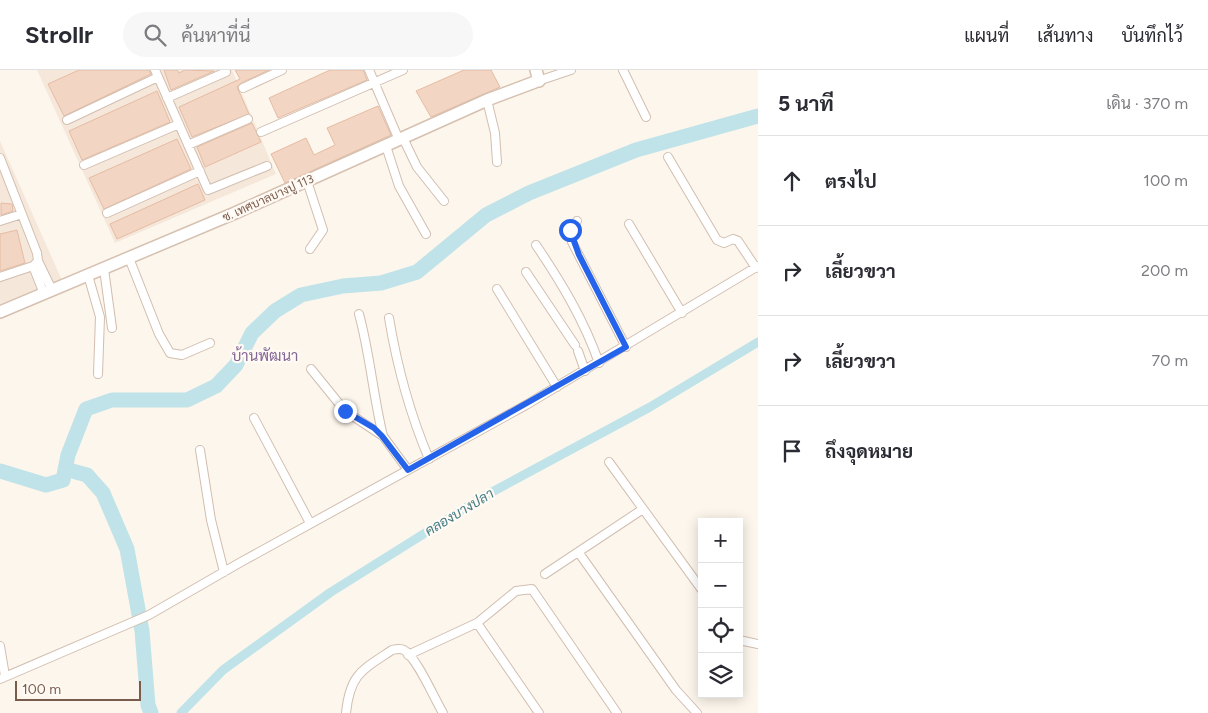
<!DOCTYPE html>
<html lang="th">
<head>
<meta charset="utf-8">
<style>
  :root { --surface:#fff; --page:#f7f7f7; --text:#2b2b33; --muted:#7c7c81; --line:#e1e1e2 }
  body { margin:0; font-family:Figtree,Sarabun,sans-serif; background:var(--page); color:var(--text) }
  .controls { position:absolute; right:15px; bottom:15px; display:grid; overflow:hidden; border-radius:0px; box-shadow:0 2px 12px #0003 }
  .controls button { width:45px; height:45px; display:grid; place-items:center; padding:0; border:0; border-bottom:1px solid var(--line); background:var(--surface); color:var(--text); font:25px sans-serif }
  .scale { position:absolute; left:15px; bottom:12px; width:126px; box-sizing:border-box; padding-left:5px; border:2px solid #7a5c4d; border-top:0; font-size:14px; line-height:18px; white-space:nowrap; color:#7a5c4d; -webkit-text-stroke:4px #fffaf3; paint-order:stroke }
  .stop { position:absolute; width:15px; height:15px; margin:-11px; border:4px solid #2563eb; border-radius:50%; background:#fff }
  .stop.end { background:#2563eb; border-color:#fff; box-shadow:0 1px 5px #0008 }
  .list { margin:0; padding:0; list-style:none }
  h2 { display:flex; justify-content:space-between; align-items:center; height:65px; margin:0; padding:0 20px; font-size:21px }
  h2 small { font-size:16px; font-weight:400; color:var(--muted) }
  .list li { display:grid; grid-template-columns:32px 1fr auto; gap:15px; align-items:center; box-sizing:border-box; height:90px; padding:0 20px; border-top:1px solid var(--line) }
  .list b { display:block; font-size:19px; white-space:nowrap }
  .list em { font-size:16px; font-style:normal; color:var(--muted) }
  .icon { flex:none; width:28px; height:28px; fill:none; stroke:currentColor; stroke-width:2; stroke-linecap:round; stroke-linejoin:round }
  .map { position:relative; flex:none; width:758px; height:643px; overflow:hidden }
  header { display:flex; align-items:center; gap:30px; box-sizing:border-box; height:70px; padding:0 25px; background:var(--surface); border-bottom:1px solid var(--line) }
  header strong { font-size:24px }
  nav { display:flex; gap:28px; margin-inline-start:auto; font-size:18px }
  .search { width:350px; height:45px; background:var(--page); display:flex; align-items:center; gap:12px; box-sizing:border-box; padding:0 18px; border-radius:28px; color:var(--muted); font-size:19px }
  main { display:flex }
  aside { flex:1; background:var(--surface) }
  .map>svg:first-child { display:block }
  .residential { fill:#f5e8da }
  .lines { fill:none; stroke-linecap:round; stroke-linejoin:round }
  .canal { stroke:#bfe3e8; stroke-width:9 }
  .river { stroke:#bfe3e8; stroke-width:15 }
  .building { fill:#f3d5c3; stroke:#e6bba3 }
  .street-casing { stroke:#d1beb0; stroke-width:10 }
  .secondary-casing { stroke:#d6c0b0; stroke-width:14 }
  .street { stroke:#fff; stroke-width:8 }
  .secondary { stroke:#fff; stroke-width:11 }
  .route { stroke:#2563eb; stroke-width:6 }
  .labels { text-anchor:middle; stroke-width:4.5; stroke-linejoin:round; paint-order:stroke }
  .street-label { font-size:12px; fill:#7a5c4d; stroke:#fffaf3 }
  .water-label { font-size:14px; font-style:italic; fill:#437c86; stroke:#fffaf3 }
  .quarter-label { font-size:15px; fill:#846695; stroke:#fffaf3 }
</style>
</head>
<body>
<header>
<strong>Strollr</strong>
<div class="search"><svg class="icon" aria-label="search" viewBox="0 0 24 24"><circle cx="10" cy="10" r="6"/><path d="M15 15l6 6"/></svg>ค้นหาที่นี่</div>
<nav><a>แผนที่</a><a>เส้นทาง</a><a>บันทึกไว้</a></nav>
</header>
<main>
<div class="map">
<svg width="758" height="643" viewBox="0 0 758 643">
  <rect width="100%" height="100%" fill="#fdf6ec"/>
  <path class="residential" d="M37,0H232L276,104L115,173Z
    M0,71L65,217L0,245Z"/>
  <g class="lines">
    <path class="canal" d="M181,643L223,600L331,522L481,428L650,337L758,272"/>
    <path class="river" d="M65,399L87,405L103,423L127,479L142,561L148,635L151,643
      M0,401L46,415L63,410L68,385L86,339L112,330H187L216,316L236,295L252,263L275,241L301,225L343,216L381,213L417,202L486,145L529,123L636,80L758,46"/>
  </g>
  <path class="building" d="M79,0H149L151,4L64,46L48,14Z
    M164,0H177L179,3L185,0L214,1L171,20Z
    M235,0H269L241,13L237,17L249,44L192,67L179,37L240,9Z
    M330,0H363L367,10L278,48L269,28Z
    M464,0H491L500,17L431,47L416,21Z
    M157,21L170,52L82,90L69,61Z
    M378,36L391,65L285,113L271,84L306,68L314,85L335,75L327,58Z
    M252,53L261,72L205,97L197,77Z
    M177,69L191,99L104,139L89,108Z
    M198,114L205,130L117,169L110,154Z
    M1,133L12,134L13,141L1,145Z
    M17,160L25,193L0,201V164Z"/>
  <g class="lines">
    <g class="street-casing">
      <path id="street" d="M155,0L208,120L267,96
        M369,0L399,70
        M623,0L646,47
        M535,12L571,0
        M243,18L282,0
        M167,28L226,2
        M487,30L495,63L497,92
        M67,50L158,7
        M261,62L403,0
        M403,68L417,97L444,131
        M188,75L248,49
        M386,76L399,116L426,164
        M668,87L717,170L724,173L733,169L738,171L756,198
        M0,88L37,183L38,191L33,196L0,207
        M84,95L179,54
        M307,111L323,160L310,179
        M107,143L200,101
        M0,151L22,144
        M577,151L570,160L572,172L626,277
        M629,154L682,243
        M536,175C561,212 584,250 599,293
        M129,188L159,264L170,283L182,285L210,273
        M38,191L52,220
        M33,196L44,224
        M104,199L112,258
        M526,202L575,275
        M88,205L100,247L98,304
        M497,219L557,317
        M359,244C370,284 373,325 383,366
        M389,248C397,296 410,344 429,389
        M578,281L585,301
        M311,299L345,341L383,366L408,400
        M254,348L310,453
        M200,380L211,450L224,502
        M609,392L702,520
        M579,483L676,620L697,643
        M545,504L643,439
        M477,553L539,643
        M739,570L758,574
        M0,576L5,606
        M408,585L477,553L516,521L532,519L617,643
        M0,609L149,545L241,492L526,335L758,196
        M346,643C350,604 362,600 392,580C396,579 400,578 404,580C417,588 434,628 443,643"/>
    </g>
    <g class="secondary-casing">
      <path id="secondary" d="M536,0L539,11
        M0,242L235,143L487,30L535,12"/>
    </g>
    <use href="#street" class="street"/>
    <use href="#secondary" class="secondary"/>
  </g>
  <g class="lines">
    <path class="route" d="M345,341L374,358L382,366L408,400L626,277L579,185L570,160"/>
  </g>
  <g class="labels">
    <g class="street-label">
      <text transform="translate(268 128) rotate(-24)" y="4">ซ. เทศบาลบางปู 113</text>
    </g>
    <g class="water-label">
      <text transform="translate(459 442) rotate(-31)" y="5">คลองบางปลา</text>
    </g>
    <g class="quarter-label">
      <text x="265" y="291">บ้านพัฒนา</text>
    </g>
  </g>
</svg>
<div class="controls">
<button>+</button>
<button>−</button>
<button><svg class="icon" aria-label="locate" viewBox="0 0 24 24"><circle cx="12" cy="12" r="6"/><path d="M12 2v4M12 18v4M2 12h4M18 12h4"/></svg></button>
<button><svg class="icon" aria-label="layers" viewBox="0 0 24 24"><path d="M12 4l9 5-9 5-9-5zM3 14l9 5 9-5"/></svg></button>
</div>
<div class="scale">100 m</div>
<div class="stop" style="left:570px;top:160px"></div>
<div class="stop end" style="left:345px;top:341px"></div>
</div>
<aside>
<h2>5 นาที<small>เดิน · 370 m</small></h2>
<ul class="list">
<li><svg class="icon" aria-label="ahead" viewBox="0 0 24 24"><path d="M12 20V5M6 11l6-6 6 6"/></svg><div><b>ตรงไป</b></div><em>100 m</em></li>
<li><svg class="icon" aria-label="right" viewBox="0 0 24 24"><path d="M7 20v-9h11M14 6l5 5-5 5"/></svg><div><b>เลี้ยวขวา</b></div><em>200 m</em></li>
<li><svg class="icon" aria-label="right" viewBox="0 0 24 24"><path d="M7 20v-9h11M14 6l5 5-5 5"/></svg><div><b>เลี้ยวขวา</b></div><em>70 m</em></li>
<li><svg class="icon" aria-label="arrive" viewBox="0 0 24 24"><path d="M6 21V4h12l-3 4 3 4H6"/></svg><div><b>ถึงจุดหมาย</b></div></li>
</ul>
</aside>
</main>
</body>
</html>
